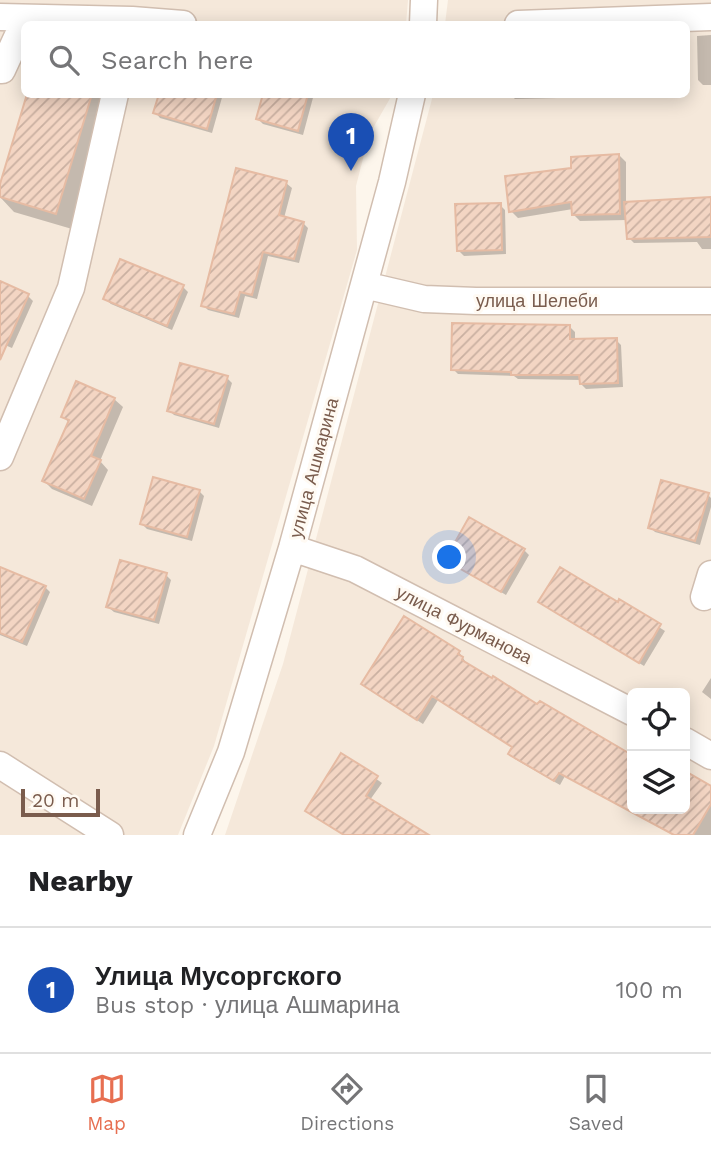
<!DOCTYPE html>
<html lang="en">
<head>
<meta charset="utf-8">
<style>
  :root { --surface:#fff; --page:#f6f6f6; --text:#202124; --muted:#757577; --line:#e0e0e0; --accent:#e76f51 }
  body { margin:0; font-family:"Work Sans",sans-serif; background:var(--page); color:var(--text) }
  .controls { position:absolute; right:21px; bottom:21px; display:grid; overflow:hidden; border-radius:10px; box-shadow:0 4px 18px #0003 }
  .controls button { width:63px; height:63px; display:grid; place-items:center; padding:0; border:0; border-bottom:2px solid var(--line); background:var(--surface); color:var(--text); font:35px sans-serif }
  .scale { position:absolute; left:21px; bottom:18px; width:79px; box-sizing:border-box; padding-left:7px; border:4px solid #7a5c4d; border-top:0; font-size:19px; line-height:24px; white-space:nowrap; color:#7a5c4d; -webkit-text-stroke:5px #fffaf3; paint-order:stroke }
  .you { position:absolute; left:450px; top:558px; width:24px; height:24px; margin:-18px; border:5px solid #fff; border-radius:50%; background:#1a73e8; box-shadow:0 0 0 10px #1a73e833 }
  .badge { display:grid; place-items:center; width:46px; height:46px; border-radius:50%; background:var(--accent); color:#fff; font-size:23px; font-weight:700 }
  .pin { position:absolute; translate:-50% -58px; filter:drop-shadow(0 2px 4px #0008) }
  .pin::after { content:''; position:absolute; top:37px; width:24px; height:21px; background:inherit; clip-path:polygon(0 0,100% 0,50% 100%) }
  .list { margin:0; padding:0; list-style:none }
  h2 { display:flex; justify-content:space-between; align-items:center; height:91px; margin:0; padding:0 28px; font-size:30px }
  h2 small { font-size:23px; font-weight:400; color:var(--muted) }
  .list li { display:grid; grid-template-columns:46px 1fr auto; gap:21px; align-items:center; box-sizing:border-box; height:126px; padding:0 28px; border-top:2px solid var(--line) }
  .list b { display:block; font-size:26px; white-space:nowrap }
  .list p { margin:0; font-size:23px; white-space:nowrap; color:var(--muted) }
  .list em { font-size:23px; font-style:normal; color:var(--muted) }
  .icon { flex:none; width:38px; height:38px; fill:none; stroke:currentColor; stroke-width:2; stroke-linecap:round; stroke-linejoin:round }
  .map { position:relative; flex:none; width:711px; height:835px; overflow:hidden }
  .search { position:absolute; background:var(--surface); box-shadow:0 4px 18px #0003; left:21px; right:21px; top:21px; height:77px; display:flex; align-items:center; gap:18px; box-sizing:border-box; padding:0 24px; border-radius:10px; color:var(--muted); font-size:26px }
  .sheet { height:217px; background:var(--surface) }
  nav { display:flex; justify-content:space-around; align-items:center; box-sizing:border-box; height:98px; border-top:2px solid var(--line); background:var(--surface); font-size:19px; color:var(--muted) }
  nav a { display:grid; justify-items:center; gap:4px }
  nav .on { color:var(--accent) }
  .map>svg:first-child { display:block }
  .residential { fill:#f5e8da; fill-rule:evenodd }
  .shadow { fill:#0003 }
  .building { fill:url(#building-hatch); stroke:#e6bba3; stroke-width:2 }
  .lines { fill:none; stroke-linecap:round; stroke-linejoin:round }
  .minor-casing { stroke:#d1beb0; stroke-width:29 }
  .minor { stroke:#fff; stroke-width:26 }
  .labels { text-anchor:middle; stroke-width:6; stroke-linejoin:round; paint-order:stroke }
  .street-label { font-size:18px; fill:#7a5c4d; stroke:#fffaf3 }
</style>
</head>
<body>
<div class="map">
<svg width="711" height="835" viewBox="0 0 711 835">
  <defs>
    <pattern id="building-hatch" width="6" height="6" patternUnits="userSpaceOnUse" patternTransform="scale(1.75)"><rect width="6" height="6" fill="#f3d5c3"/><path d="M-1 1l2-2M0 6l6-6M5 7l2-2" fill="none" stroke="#cab0a1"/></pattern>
  </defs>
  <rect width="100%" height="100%" fill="#fdf6ec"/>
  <path class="residential" d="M0,0H408L406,24H24V94L392,95L369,135L356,186L357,250L214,746L178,835H0Z
    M448,0H711V835H225L283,664L433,95L686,94V24H445ZM632,693H685V809H632Z"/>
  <path class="shadow" d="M711,35V85H703L698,80L697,36Z
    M29,94H109L72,229L14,212L0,197V190Z
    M161,94H223L212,133L160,118L155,112Z
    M264,94H314L303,135L263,124L258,119Z
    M510,94H558V98L515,99Z
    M619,155L626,162V204L711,199V249H702L697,242L634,243L629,238L627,220L580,221L573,214V209L518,218L511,211L573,169Z
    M286,183L292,188L284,218L303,223L308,228L299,263L268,256L257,299L245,296L239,318L208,310L203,305Z
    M500,205L505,210L506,254L464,256L459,251Z
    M0,283L28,296L33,301L12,348L0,343Z
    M183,287L188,292L172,330L111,304L105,299Z
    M570,327L575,332V341L616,340L621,345L623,387L586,389L581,384V380L518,379L514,376L458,374L453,369Z
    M227,378L232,383L219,428L174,415L169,410Z
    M114,399L123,407L100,461L108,470L92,506L52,489L44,481L69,423L63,416Z
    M199,491L204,496L192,541L147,529L142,524Z
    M708,495L711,498V507L700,545L655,532L650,527Z
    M524,550L529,555L506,595L447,560Z
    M166,575L171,580L159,624L114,612L108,607Z
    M0,581L45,587L50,592L27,646L0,635Z
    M540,602L619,604L620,602L665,631L644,666Z
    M404,618L459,652L467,664L538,707L540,703L632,757V809H685V773L711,788V835H673L565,776L560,785L515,759L510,754L513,748L438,700L423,724L368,689L363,684Z
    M711,678V699L702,692Z
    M342,755L382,783L345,835Z"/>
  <path class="building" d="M27,94H92L56,214L0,197V184Z
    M159,94H217L207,129L153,113Z
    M263,94H308L298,131L256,119Z
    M619,154L620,214L572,215L571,202L509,212L505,176L571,168V157Z
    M236,168L287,181L279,215L304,222L294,259L263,252L252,295L240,292L234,314L201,306Z
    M711,197V237L627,239L624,202Z
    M501,203L502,250L457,251L455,204Z
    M120,259L184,285L167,326L103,299Z
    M0,281L29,294L0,360Z
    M452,323L570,325V339L617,338L618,383L580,384L579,375H511V372L451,370Z
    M180,363L228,376L214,424L167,411Z
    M76,381L115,398L91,456L101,460L84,499L42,481L69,420L61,417Z
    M153,477L200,490L187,537L140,524Z
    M661,480L709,493L695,541L648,528Z
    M469,517L525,549L501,592L445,560Z
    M120,560L167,573L154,620L106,607Z
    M0,567L46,586L22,642L0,633Z
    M560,567L618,602L619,599L661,624L639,663L538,602Z
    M404,616L460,651L458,654L463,657L462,660L492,678L493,676L537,704L540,701L632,755V809H685V771L711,786V804L693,835H674L559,773L554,781L508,754L512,747L432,696L417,720L361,684Z
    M341,753L378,776L366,796L429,835H344L305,811Z"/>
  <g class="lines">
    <g class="minor-casing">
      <path id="minor" d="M0,17L132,20L183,24
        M423,24L424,0
        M518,24L711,17
        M0,70H2L26,18
        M364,285L424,299L476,301H711
        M0,457L71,288L115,94
        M292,548L355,569L632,712
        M704,597L711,574
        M685,741L711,756
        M0,765L110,835
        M197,835L231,752L292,548L392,182L412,94"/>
    </g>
    <use href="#minor" class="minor"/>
  </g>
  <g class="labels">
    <g class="street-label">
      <text x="537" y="307">улица Шелеби</text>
      <text transform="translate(314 468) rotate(-75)" y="6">улица Ашмарина</text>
      <text transform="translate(464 625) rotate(27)" y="6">улица Фурманова</text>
    </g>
  </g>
</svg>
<div class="controls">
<button><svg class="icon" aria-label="locate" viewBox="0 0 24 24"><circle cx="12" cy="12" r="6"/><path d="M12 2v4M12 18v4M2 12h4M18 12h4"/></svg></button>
<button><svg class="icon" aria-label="layers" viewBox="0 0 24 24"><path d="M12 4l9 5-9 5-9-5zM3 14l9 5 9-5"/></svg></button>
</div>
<div class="scale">20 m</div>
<div class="you"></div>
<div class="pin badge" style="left:351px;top:171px;background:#1a4fb4">1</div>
<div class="search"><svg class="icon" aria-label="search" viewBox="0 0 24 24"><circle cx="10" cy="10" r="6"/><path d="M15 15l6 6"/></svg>Search here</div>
</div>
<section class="sheet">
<h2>Nearby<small></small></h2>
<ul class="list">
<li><span class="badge" style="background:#1a4fb4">1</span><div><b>Улица Мусоргского</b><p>Bus stop · улица Ашмарина</p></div><em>100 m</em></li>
</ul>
</section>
<nav>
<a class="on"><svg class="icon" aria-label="map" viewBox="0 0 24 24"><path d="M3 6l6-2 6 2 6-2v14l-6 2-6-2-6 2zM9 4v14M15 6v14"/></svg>Map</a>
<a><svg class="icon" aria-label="directions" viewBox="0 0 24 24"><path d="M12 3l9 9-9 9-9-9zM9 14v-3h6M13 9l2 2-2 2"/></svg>Directions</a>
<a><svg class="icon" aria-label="saved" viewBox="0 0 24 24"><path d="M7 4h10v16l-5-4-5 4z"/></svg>Saved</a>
</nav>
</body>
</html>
